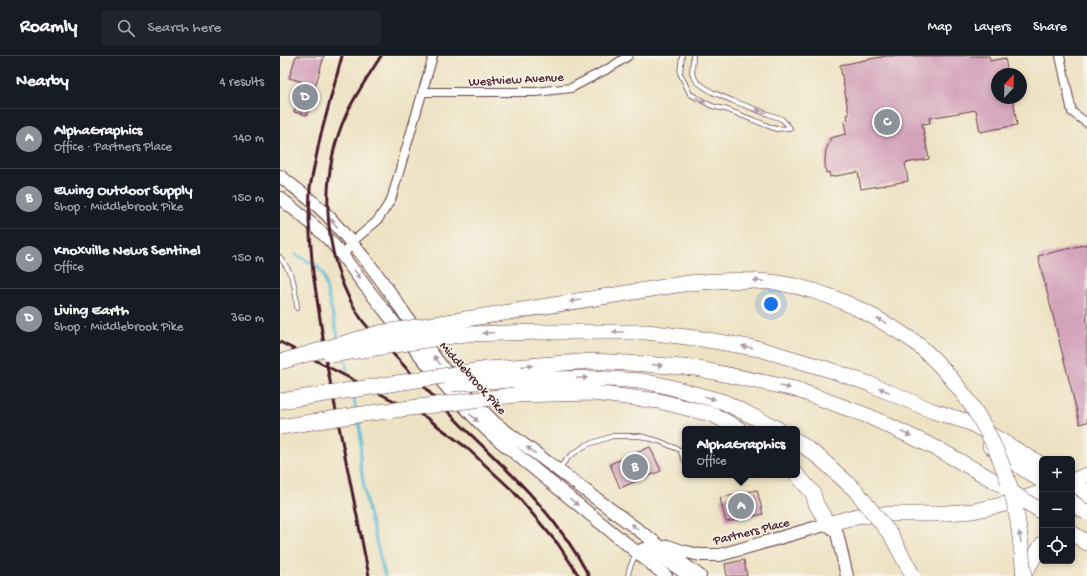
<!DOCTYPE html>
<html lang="en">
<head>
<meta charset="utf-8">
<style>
  :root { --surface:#171b24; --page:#20242c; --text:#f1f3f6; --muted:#9ea1a6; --line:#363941; --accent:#8c9099 }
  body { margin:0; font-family:"Gochi Hand",sans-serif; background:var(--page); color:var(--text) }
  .controls { position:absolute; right:12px; bottom:12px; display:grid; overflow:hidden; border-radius:6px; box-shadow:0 2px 6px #0003 }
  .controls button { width:36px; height:36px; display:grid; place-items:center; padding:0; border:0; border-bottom:1px solid var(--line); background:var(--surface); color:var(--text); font:20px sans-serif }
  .compass { position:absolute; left:711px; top:12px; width:36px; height:36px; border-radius:50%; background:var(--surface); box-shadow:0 2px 6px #0003; rotate:22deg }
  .you { position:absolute; left:491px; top:248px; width:14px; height:14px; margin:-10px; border:3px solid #fff; border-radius:50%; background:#1a73e8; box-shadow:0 0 0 6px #1a73e833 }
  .badge { display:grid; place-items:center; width:26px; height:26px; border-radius:50%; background:var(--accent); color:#fff; font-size:13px; font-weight:700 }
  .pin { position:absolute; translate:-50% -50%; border:2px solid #fff; box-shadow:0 1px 4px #0006 }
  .popup { position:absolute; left:402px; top:370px; width:118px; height:52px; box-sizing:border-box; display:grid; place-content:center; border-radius:6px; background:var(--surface); filter:drop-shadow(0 1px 3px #0005); font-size:13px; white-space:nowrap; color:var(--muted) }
  .popup b { font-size:15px; color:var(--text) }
  .popup::after { content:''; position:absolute; left:50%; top:100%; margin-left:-8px; border:8px solid transparent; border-top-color:var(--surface) }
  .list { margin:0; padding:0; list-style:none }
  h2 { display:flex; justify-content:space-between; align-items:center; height:52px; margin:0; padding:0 16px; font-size:17px }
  h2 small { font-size:13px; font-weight:400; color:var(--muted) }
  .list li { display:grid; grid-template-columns:26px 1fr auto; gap:12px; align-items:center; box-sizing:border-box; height:60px; padding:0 16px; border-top:1px solid var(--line) }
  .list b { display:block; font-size:15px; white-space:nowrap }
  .list p { margin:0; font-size:13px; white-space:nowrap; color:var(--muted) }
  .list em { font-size:13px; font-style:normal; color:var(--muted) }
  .icon { flex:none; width:22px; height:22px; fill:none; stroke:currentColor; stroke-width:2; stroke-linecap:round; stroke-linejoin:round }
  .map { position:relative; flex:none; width:807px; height:520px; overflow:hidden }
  header { display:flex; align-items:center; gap:24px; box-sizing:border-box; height:56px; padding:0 20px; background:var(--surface); border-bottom:1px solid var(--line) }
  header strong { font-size:19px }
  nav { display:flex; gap:22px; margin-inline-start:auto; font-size:14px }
  .search { width:280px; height:36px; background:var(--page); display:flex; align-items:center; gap:10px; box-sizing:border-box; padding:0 14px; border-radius:6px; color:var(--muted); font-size:15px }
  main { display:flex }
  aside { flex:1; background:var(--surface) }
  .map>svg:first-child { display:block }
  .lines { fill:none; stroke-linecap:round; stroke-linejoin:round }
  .stream { stroke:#56bad5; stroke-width:3 }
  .building { fill:#d3a3ba }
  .lane-casing { stroke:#623c42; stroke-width:5.5 }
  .street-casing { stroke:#623c42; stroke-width:10 }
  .secondary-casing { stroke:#623c42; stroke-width:14 }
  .highway-casing { stroke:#623c42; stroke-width:16 }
  .lane { stroke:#fff; stroke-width:4 }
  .street { stroke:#fff; stroke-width:8 }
  .secondary { stroke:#fff; stroke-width:12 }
  .highway { stroke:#fff; stroke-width:15 }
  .rail { stroke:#4a1f2b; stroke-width:3 }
  .highway-bridge-casing { stroke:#623c42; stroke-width:16; stroke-linecap:butt }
  .highway-bridge { stroke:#fff; stroke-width:15 }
  .oneway { fill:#ae9aa0 }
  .labels { text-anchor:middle; stroke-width:3; stroke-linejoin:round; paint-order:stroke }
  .street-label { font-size:13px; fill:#4a1f2b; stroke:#f7f3e8 }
</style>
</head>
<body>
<header>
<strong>Roamly</strong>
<div class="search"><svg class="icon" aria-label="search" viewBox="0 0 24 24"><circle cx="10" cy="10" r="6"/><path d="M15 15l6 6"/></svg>Search here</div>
<nav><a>Map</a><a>Layers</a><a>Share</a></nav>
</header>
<main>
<aside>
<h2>Nearby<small>4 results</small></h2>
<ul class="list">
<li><span class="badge">A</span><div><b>AlphaGraphics</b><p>Office · Partners Place</p></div><em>140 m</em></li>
<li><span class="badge">B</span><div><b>Ewing Outdoor Supply</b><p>Shop · Middlebrook Pike</p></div><em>150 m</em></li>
<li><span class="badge">C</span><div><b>Knoxville News Sentinel</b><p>Office</p></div><em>150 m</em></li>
<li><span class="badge">D</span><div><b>Living Earth</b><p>Shop · Middlebrook Pike</p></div><em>360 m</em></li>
</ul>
</aside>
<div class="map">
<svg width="807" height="520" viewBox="0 0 807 520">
  <rect width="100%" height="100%" fill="#f7f3e8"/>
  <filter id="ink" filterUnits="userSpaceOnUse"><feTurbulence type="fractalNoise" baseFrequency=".025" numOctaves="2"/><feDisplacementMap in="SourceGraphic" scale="8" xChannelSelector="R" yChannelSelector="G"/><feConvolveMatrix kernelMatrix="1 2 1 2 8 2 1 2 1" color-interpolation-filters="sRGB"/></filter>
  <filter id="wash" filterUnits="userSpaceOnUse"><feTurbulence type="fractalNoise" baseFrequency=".012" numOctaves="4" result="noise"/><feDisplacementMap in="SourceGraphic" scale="16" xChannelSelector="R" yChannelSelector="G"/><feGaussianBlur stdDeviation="0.9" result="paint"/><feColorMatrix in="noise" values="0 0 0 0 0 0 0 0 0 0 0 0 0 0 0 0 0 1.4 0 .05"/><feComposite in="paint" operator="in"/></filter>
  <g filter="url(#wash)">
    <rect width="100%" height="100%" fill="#ede2c3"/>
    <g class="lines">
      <path class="stream" d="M16,199L36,209L43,218L59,285
        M64,302L67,314
        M73,338L76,354
        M79,363L81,386L80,406L87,449L105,520"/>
    </g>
    <g id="blocks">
      <path class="building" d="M16,0H44L27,59L14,56L23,26L9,22Z
        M606,0H709L710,5L725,2L728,18H717V42H733L737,69L700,76L696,54L649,62L650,67L642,68L649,103L625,107L628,125L581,133L578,116L550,121L549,116L546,117L545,110V102L546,94L550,85V82L566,78L564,65L568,64L567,59H569L560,9Z
        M807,188V366L800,368L758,200Z
        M370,391L381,415L340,432L330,408Z
        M477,434L483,458L446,466L440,442Z
        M464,504L467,520H447L445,508Z"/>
    </g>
  </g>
  <g filter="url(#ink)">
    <use href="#blocks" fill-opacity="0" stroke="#623c42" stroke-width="1"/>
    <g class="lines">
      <g class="lane-casing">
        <path id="lane" d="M402,0L400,17L410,38L432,50L448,54L496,73L510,72L502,63L453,45L432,36L417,26L412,17L413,0
          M0,201C14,221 15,227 17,252
          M278,413L290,400L306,389L333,380H360L379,385L400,394L405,406
          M348,520L349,514L356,497"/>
      </g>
      <g class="street-casing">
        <path id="street" d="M780,0L792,56L807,67
          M142,36H256L291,32L333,10L348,0
          M64,200L71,187L97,165L111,144L153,0"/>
      </g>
      <g class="secondary-casing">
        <path id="secondary" d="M0,120C16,133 35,146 49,161C64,178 79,195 92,212C117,244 138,280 163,312C179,331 197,349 215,367L420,520
          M0,142C17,156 35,169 51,186C64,200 74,216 86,231C126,281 164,333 210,377L386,520
          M388,490L402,495L420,499H440L548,468L557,477L567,520
          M357,496L364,493H369L408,519"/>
      </g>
      <g class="highway-casing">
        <path id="highway" d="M186,263L409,227C439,224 468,223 498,227C548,234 593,258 635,286
          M185,278L260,276H367L422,283L480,293L547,313L590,328L653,355L691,367L762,409
          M208,313L312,305L365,308L415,312L515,333L588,360L658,393L720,428
          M207,325L311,322L363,325L386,330L444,346L498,373
          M234,339L313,337L379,345L434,359L459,373
          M517,385L540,402L576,435
          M710,390L762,425
          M517,419L533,437L536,448L548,468L577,460L611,458H653L693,455L731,447L762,436
          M792,425L807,419
          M792,427L807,436
          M792,453L807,442
          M792,477L807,487
          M743,520L762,488"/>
      </g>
      <use href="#lane" class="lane"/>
      <use href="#street" class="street"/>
      <use href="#secondary" class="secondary"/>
      <use href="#highway" class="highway"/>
      <path class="rail" d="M62,0L40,82L30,131L29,165L33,217L48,315L89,520
        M101,0C89,19 75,39 66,59C37,123 43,207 82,264C86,270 92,275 97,281C107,291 117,302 127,313C146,333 166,354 186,374C233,419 278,461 309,520
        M0,286L147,362L187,392L233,435L278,488L299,520"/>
      <g class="highway-bridge-casing">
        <path id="highway-bridge" d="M635,286C685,328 720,387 735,450C740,473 742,497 744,520
          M51,299L185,278
          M0,306L99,277L186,263
          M172,328L207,325
          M0,345L208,313
          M0,371L83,358L234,339
          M727,433L762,456
          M576,435L611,479L633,520
          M792,446L807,457"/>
      </g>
      <use href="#highway-bridge" class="highway-bridge"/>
    </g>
    <defs><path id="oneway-solid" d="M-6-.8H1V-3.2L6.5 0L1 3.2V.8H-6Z"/></defs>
    <g class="oneway">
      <use href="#oneway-solid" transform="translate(421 44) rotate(27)"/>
      <use href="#oneway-solid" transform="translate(481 55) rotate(-160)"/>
      <use href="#oneway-solid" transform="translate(54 167) rotate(-130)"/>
      <use href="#oneway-solid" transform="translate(77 218) rotate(54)"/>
      <use href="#oneway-solid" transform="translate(479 225) rotate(-175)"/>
      <use href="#oneway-solid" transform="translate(295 245) rotate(171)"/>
      <use href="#oneway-solid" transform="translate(602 265) rotate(-150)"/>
      <use href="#oneway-solid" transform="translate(338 276) rotate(180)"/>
      <use href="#oneway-solid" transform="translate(208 277) rotate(178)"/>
      <use href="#oneway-solid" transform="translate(467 291) rotate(-170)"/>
      <use href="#oneway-solid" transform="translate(157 304) rotate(-127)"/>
      <use href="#oneway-solid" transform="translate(377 309) rotate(5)"/>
      <use href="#oneway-solid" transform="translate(247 310) rotate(-5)"/>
      <use href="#oneway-solid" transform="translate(302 322) rotate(-2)"/>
      <use href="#oneway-solid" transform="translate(505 331) rotate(12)"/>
      <use href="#oneway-solid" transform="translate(604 334) rotate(-157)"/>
      <use href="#oneway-solid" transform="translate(430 342) rotate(16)"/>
      <use href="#oneway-solid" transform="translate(194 362) rotate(43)"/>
      <use href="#oneway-solid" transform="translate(626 378) rotate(26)"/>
      <use href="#oneway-solid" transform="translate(251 394) rotate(-144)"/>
      <use href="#oneway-solid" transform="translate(294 446) rotate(39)"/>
      <use href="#oneway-solid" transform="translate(355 471) rotate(-144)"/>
      <use href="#oneway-solid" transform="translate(740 481) rotate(-100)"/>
    </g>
  </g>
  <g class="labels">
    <g class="street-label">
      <text transform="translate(236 22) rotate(-3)" y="5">Westview Avenue</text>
      <text transform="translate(194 321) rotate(48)" y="5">Middlebrook Pike</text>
      <text transform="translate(471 474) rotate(-14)" y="5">Partners Place</text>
    </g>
  </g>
</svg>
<div class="controls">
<button>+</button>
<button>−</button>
<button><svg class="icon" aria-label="locate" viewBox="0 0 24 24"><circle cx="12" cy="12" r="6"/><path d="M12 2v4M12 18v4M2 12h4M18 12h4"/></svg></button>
</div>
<svg class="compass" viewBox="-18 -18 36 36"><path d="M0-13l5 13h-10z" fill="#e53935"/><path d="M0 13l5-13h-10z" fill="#9ea1a6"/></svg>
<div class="you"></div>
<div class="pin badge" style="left:461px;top:450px">A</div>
<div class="popup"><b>AlphaGraphics</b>Office</div>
<div class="pin badge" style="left:355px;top:411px">B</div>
<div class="pin badge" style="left:607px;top:66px">C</div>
<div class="pin badge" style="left:25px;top:41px">D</div>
</div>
</main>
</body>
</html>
